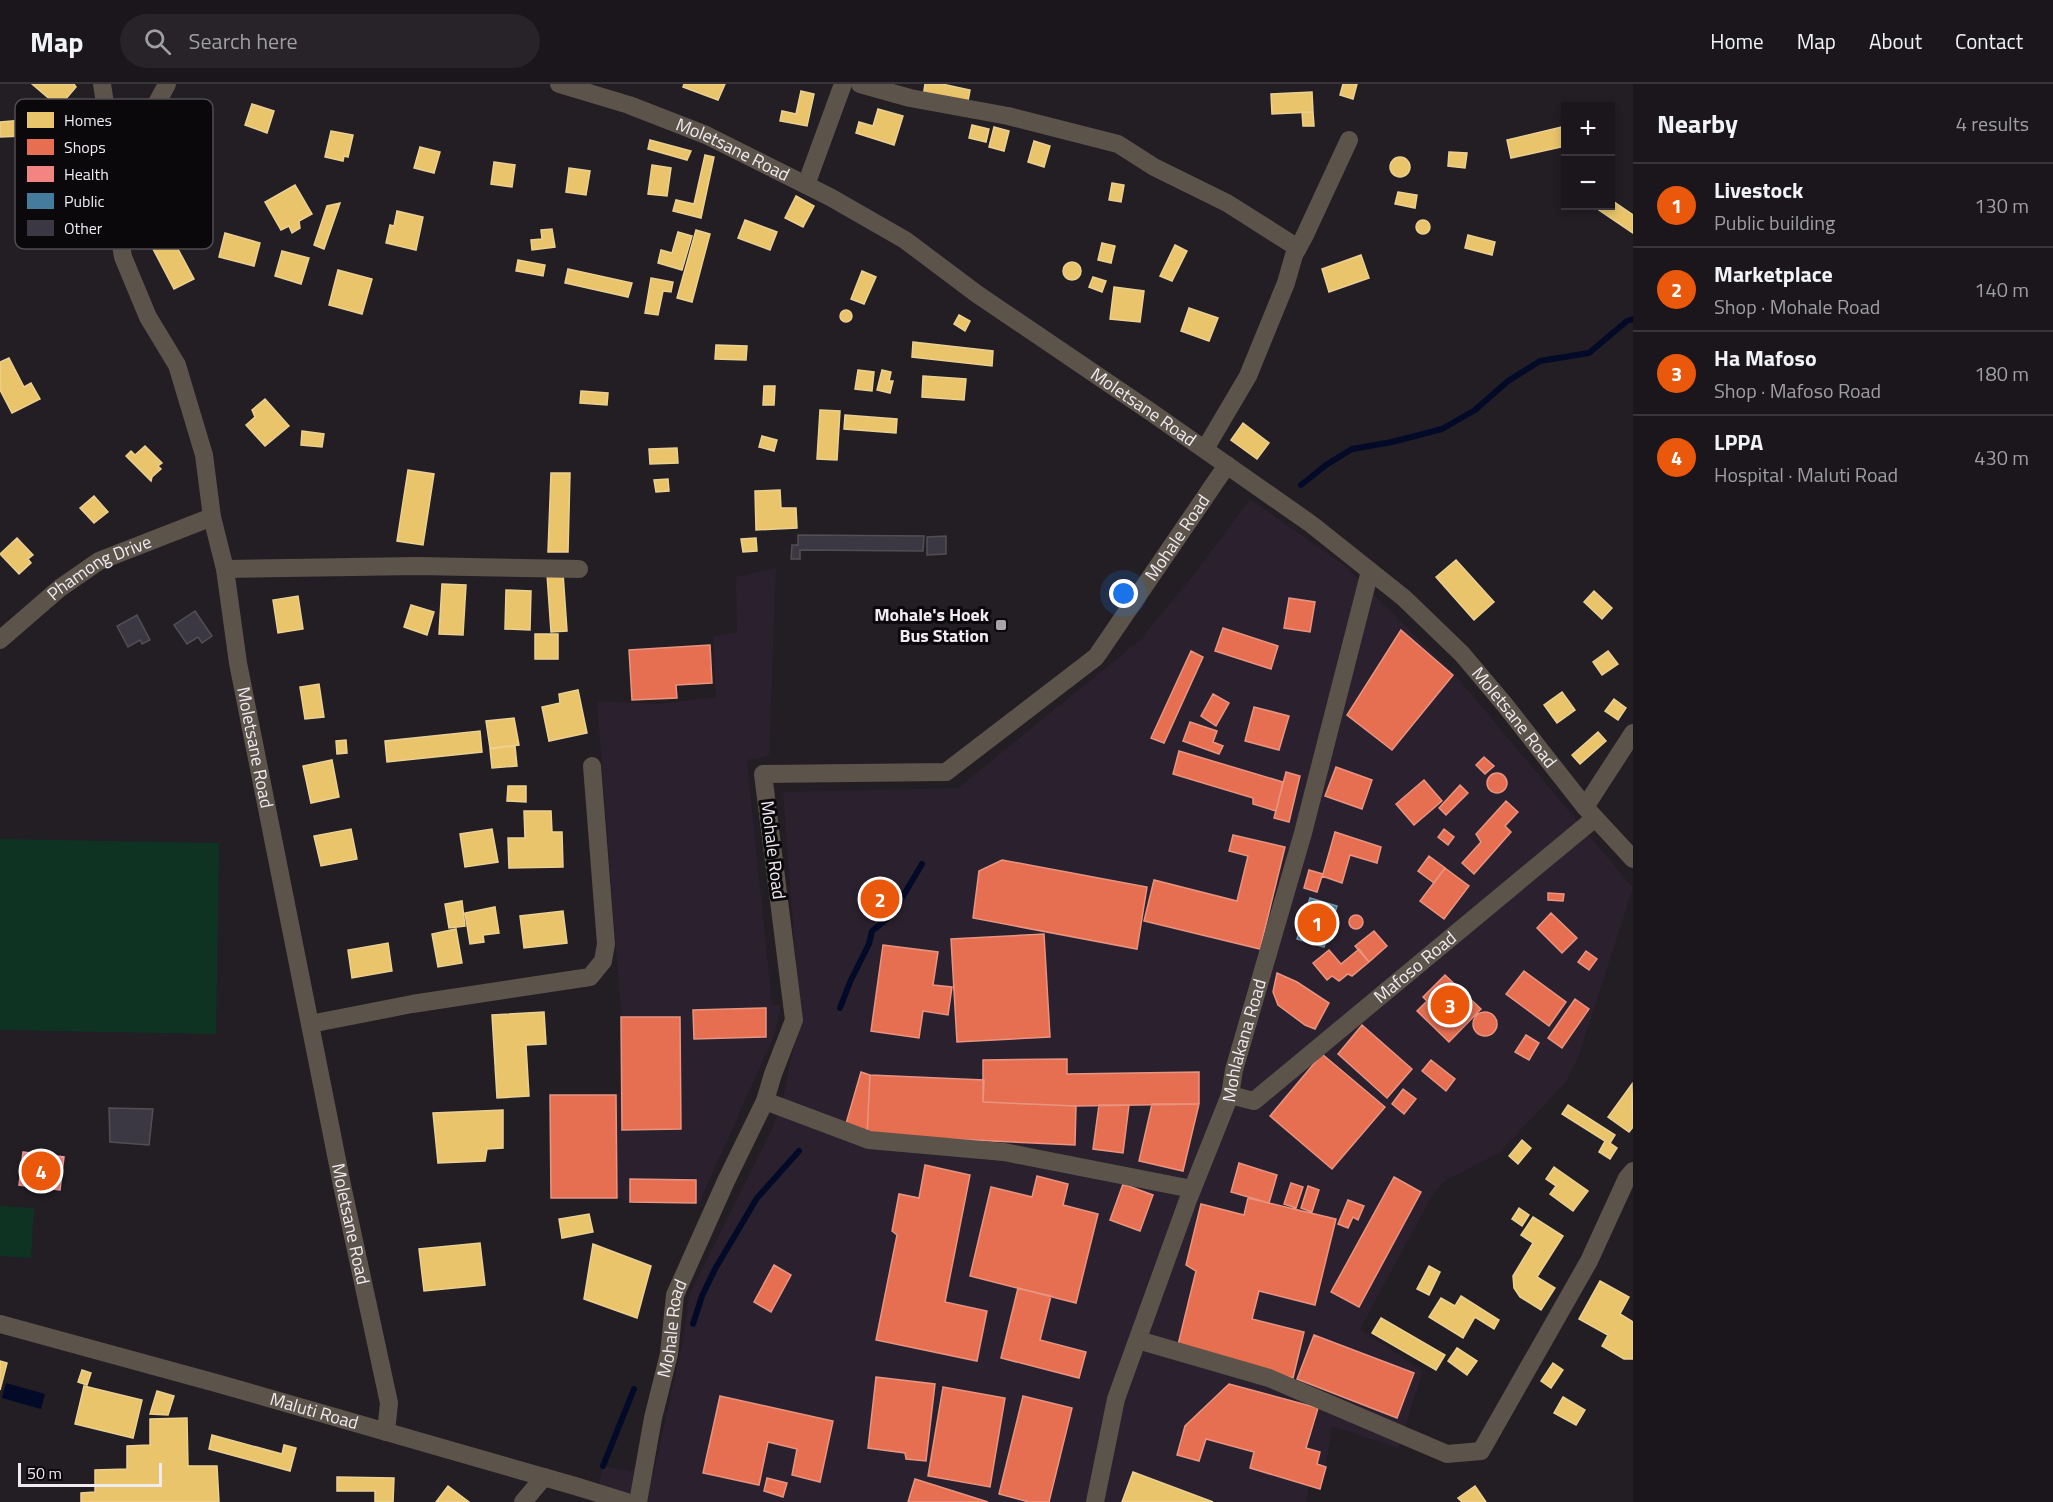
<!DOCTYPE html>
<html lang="en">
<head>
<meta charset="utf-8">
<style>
  :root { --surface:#1a161b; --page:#272328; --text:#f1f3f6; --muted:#9f9fa3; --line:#38353a; --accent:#ea580c }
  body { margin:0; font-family:"Titillium Web",sans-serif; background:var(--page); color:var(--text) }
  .controls { position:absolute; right:18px; top:18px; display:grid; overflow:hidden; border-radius:0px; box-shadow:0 3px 9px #0003 }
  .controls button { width:54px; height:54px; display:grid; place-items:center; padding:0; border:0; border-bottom:2px solid var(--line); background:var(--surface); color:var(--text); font:30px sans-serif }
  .scale { position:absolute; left:18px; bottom:15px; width:144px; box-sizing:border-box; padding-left:6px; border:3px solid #efebf1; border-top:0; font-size:16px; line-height:21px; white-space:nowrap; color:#efebf1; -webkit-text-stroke:4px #0b080c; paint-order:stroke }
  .you { position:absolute; left:1124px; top:510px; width:21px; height:21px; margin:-15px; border:4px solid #fff; border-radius:50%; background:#1a73e8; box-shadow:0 0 0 9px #1a73e833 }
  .badge { display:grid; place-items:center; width:39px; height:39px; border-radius:50%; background:var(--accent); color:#fff; font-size:20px; font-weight:700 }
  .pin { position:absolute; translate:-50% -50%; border:3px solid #fff; box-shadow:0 2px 6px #0006 }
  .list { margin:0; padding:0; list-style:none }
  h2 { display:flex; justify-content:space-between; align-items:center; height:78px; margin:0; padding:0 24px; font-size:26px }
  h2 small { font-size:20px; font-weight:400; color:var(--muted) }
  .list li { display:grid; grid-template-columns:39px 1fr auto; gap:18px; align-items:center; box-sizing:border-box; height:84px; padding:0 24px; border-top:2px solid var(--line) }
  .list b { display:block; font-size:22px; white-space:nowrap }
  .list p { margin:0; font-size:20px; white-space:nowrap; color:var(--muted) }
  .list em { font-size:20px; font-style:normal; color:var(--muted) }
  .icon { flex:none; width:33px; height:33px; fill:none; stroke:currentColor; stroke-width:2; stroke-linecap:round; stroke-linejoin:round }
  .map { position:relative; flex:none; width:1633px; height:1418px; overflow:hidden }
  header { display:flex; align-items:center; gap:36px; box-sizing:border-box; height:84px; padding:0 30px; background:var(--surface); border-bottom:2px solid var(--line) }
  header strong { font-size:28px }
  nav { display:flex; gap:33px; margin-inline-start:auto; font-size:21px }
  .search { width:420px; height:54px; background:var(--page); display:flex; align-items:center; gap:15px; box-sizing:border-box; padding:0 21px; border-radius:33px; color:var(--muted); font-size:22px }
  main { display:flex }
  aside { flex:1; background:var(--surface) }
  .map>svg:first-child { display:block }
  .built { fill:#2b212e }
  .green { fill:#0f3323 }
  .water { fill:#030a28 }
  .homes { fill:#e9c46a; stroke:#ebd092; stroke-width:1.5 }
  .shops { fill:#e76f51; stroke:#e99481; stroke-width:1.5 }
  .health { fill:#f28482; stroke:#f1a3a3; stroke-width:1.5 }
  .public { fill:#457b9d; stroke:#789db6; stroke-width:1.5 }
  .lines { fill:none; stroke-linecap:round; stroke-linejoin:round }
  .stream { stroke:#030a28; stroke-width:6 }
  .building { fill:#3c3843; stroke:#514f54; stroke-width:1.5 }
  .minor { stroke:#5c534a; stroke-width:18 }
  .poi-dot { fill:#a7a3a9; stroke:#0b080c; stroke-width:2 }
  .labels { text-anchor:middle; stroke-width:6; stroke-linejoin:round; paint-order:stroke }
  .street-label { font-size:18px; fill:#efebf1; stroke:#0b080c }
  .poi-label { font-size:18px; font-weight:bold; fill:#efebf1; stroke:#0b080c; text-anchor:end }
  .key { fill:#0b080c; stroke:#4f4c51; stroke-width:1.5 }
  .key-label { font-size:16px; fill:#efebf1 }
</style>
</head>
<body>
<header>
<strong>Map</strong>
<div class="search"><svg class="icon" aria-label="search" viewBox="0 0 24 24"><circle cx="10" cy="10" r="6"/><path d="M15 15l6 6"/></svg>Search here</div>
<nav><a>Home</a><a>Map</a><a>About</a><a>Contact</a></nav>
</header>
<main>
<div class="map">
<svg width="1633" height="1418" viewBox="0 0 1633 1418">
  <rect width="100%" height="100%" fill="#221e24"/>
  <path class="built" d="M1250,415L1344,481L1457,593L1633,804L1578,974L1566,998L1499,1069L1443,1098L1430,1115L1360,1245L1423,1287L1398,1364L1332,1342L1326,1383L1320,1405L1309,1402L1306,1418H595L603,1382L653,1391L683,1257L689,1211L773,1043L783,1014L800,932L783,708L958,704L1140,556L1191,494Z
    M776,484L769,672L747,676L772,921H781L774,952L699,1119L630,1118L617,1114H551L550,1011L622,1010L621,927L597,617L659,620L716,613L713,552L737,549L736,493Z"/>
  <path class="green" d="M0,755L219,759L216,950L0,946Z
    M0,1122L34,1124L31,1174L0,1172Z"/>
  <path class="water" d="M6,1299L45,1310L41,1325L2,1314Z"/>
  <path class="homes" d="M32,0H74L76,3L59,23Z
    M684,0H725L718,16L683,3Z
    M925,0H942L970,6L967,22L923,13Z
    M1343,0H1357L1353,15L1340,11Z
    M801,7L814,10L807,42L780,37L782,27L796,30Z
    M1312,8L1313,28L1272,30L1271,10Z
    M252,20L274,27L267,49L245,41Z
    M878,25L903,32L894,61L856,49L859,38L873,42Z
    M1302,28H1313L1314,42H1303Z
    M46,34V45L27,46L22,52L0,53V38Z
    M972,41L989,45L986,58L969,54Z
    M1566,42V62L1511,74L1507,56Z
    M994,43L1009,47L1004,67L989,63Z
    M331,47L353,51L348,73L344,72L343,77L325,73Z
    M650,56L691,67L687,76L648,65Z
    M1034,57L1050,62L1044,83L1028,78Z
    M420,63L440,68L434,89L414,84Z
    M1449,68L1467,69L1465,84L1448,82Z
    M705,71L714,73L701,134L673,127L676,116L694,120Z
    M1390 83a10 10 0 1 1 20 0a10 10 0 1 1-20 0Z
    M494,78L515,81L512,103L491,100Z
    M652,81L671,84L667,112L648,110Z
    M569,84L590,87L586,111L566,108Z
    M1112,99L1124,101L1121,118L1109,116Z
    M295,101L312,130L299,137L300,144L292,149L289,142L281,146L265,118Z
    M1398,108L1417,111L1415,124L1395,120Z
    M796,112L814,122L803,143L785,134Z
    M1610,115L1633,131V149L1599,126L1602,122H1610Z
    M340,119L324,165L314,161L327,122Z
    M397,127L423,133L416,166L386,159L390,141L394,142Z
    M1416 143a7 7 0 1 1 14 0a7 7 0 1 1-14 0Z
    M745,136L777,148L770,166L738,154Z
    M552,145L555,163L532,166L531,156L542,155L541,146Z
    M696,146L710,150L692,218L677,214Z
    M678,148L692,152L682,186L658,179L661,166L672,169Z
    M225,149L260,159L254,182L219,173Z
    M1468,151L1495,158L1492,171L1465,164Z
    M171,152L194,195L174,205L152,163Z
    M1102,159L1115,162L1111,179L1098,176Z
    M1175,161L1187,167L1172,197L1160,192Z
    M282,167L309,174L301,200L275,192Z
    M1361,171L1369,194L1329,208L1322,185Z
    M518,176L545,181L543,192L516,187Z
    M1063 187a9 9 0 1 1 18 0a9 9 0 1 1-18 0Z
    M568,185L632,199L628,213L565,199Z
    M338,186L372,195L362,230L329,221Z
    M862,187L876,193L864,220L851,215Z
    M1093,193L1106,197L1102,208L1089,203Z
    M651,194L673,198L671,208L663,207L658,231L645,229Z
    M1114,203L1144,207L1140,238L1110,235Z
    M1189,224L1218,234L1209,257L1181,247Z
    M840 232a6 6 0 1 1 12 0a6 6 0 1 1-12 0Z
    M959,231L970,237L965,247L954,240Z
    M913,258L993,267L992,282L912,273Z
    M716,261L747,262L746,276L715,275Z
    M9,274L24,303L31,299L40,315L12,329L0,306V278Z
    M858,286L874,288L872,307L855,305Z
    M882,286L891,288L889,297H893L890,309L877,306Z
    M923,292L966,295L964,316L922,313Z
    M764,302H775L774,321H763Z
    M581,307L608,309L607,321L580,319Z
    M265,315L289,342L265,362L246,341L255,333L252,326Z
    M820,326L840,327L837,376L817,375Z
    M845,331L897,335L896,349L844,345Z
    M1243,339L1269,359L1257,375L1231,356Z
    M302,347L324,350L322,363L301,361Z
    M762,352L777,356L774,367L759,363Z
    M145,362L162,379L158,382L161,385L152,393L151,397L126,372L131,367L135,371Z
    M677,364L678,379L650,380L649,365Z
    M408,386L434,390L423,461L397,457Z
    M551,389H570L568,468H548Z
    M668,395L669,407L656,408L654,396Z
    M780,406L781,424H796L797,444L756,446L755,407Z
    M94,412L108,428L94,439L80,424Z
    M17,454L33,471L28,475L31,479L19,490L0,470Z
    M756,454L757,467L743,468L741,455Z
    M1456,476L1494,518L1474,536L1436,493Z
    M563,489L567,547L551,548L547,490Z
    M442,500L466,501L463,551L439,550Z
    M506,506L531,507L530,546L505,545Z
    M1594,507L1612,524L1602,535L1584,518Z
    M298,512L303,545L278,549L273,516Z
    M411,521L434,528L427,551L404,543Z
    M535,550H558V575H535Z
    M1608,567L1618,580L1602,591L1593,578Z
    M319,600L324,633L305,635L300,603Z
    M578,606L587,649L549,657L542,623L560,619L559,610Z
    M1562,608L1575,626L1557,639L1544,621Z
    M1614,615L1626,624L1618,636L1605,627Z
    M514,634L519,661L490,664L486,637Z
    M480,647L482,668L387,678L385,657Z
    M1598,648L1606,657L1580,680L1572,671Z
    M346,656L347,669L337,670L336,657Z
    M515,662L517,682L492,684L490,665Z
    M332,676L339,713L311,719L303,682Z
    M508,702H526V718L507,717Z
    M524,727H551L552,748H562L563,783L509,784L508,754H525Z
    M351,745L357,775L321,782L314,752Z
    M492,745L498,778L465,783L460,750Z
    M462,817L465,842L449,844L445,820Z
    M495,823L499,849L483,851L484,858L470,860L465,829Z
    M563,827L567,859L524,864L520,832Z
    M456,845L462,879L438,883L432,850Z
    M388,859L392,887L352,894L348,866Z
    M544,928L546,960L526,961L529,1012L497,1014L492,931Z
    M1632,1000L1633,1043L1629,1048L1608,1033Z
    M1568,1021L1615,1051L1610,1059L1617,1064L1610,1075L1599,1068L1605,1057L1562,1030Z
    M503,1026V1064L487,1065L485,1077L438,1079L433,1029Z
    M1522,1056L1531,1064L1518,1080L1509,1072Z
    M1554,1083L1588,1107L1573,1127L1550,1110L1556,1102L1546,1095Z
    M1519,1124L1529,1131L1522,1142L1512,1135Z
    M589,1130L593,1148L562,1154L559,1135Z
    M1533,1133L1563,1152L1537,1193L1555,1204L1541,1226L1520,1213L1514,1204L1513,1192L1533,1159L1521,1151Z
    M480,1159L485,1201L424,1207L419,1165Z
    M593,1160L651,1182L637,1234L584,1215Z
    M1429,1182L1440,1188L1429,1211L1417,1205Z
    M1600,1197L1629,1213L1620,1230L1633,1238V1275H1624L1602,1262L1608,1251L1579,1235Z
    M1461,1212L1499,1236L1494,1245L1475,1233L1463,1254L1429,1233L1441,1214L1455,1222Z
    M1381,1234L1445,1271L1436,1286L1372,1249Z
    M1457,1264L1477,1277L1467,1291L1448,1277Z
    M0,1277L7,1279L0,1306Z
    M1553,1279L1563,1286L1551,1304L1541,1297Z
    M82,1286L91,1289L87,1301L78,1298Z
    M84,1302L142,1316L133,1354L75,1340Z
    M157,1307L174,1312L168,1331L150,1330Z
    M1563,1313L1585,1326L1576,1341L1554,1329Z
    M187,1334L188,1382H217L219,1418H81V1409L95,1408V1386L127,1385V1362L150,1361V1335Z
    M212,1351L282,1370L284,1361L296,1364L290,1387L209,1365Z
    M1133,1388L1213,1418H1122Z
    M337,1393L394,1394L393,1418H375V1407H337Z
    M448,1402L469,1418H436Z
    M1475,1402L1486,1418H1462L1458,1414Z"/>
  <path class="shops" d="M1289,514L1315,518L1310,548L1284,544Z
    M1223,544L1278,562L1271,585L1215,567Z
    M1401,546L1453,591L1392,666L1347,631Z
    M710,561L712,599L676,601L677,614L632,616L629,566Z
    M1191,567L1203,573L1164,659L1151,654Z
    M1213,610L1229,619L1216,642L1201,632Z
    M1254,623L1289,632L1279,666L1245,657Z
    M1190,638L1217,647L1213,658L1223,662L1219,670L1183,657Z
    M1179,667L1283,698L1276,727L1253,720V714L1173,690Z
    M1484,673L1494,682L1485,690L1476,681Z
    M1336,683L1372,696L1362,725L1325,712Z
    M1286,688L1300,692L1289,738L1274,734Z
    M1487 699a10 10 0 1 1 20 0a10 10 0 1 1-20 0Z
    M1424,696L1442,717L1414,741L1396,720Z
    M1460,701L1468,709L1446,731L1439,724Z
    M1506,717L1518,728L1505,742L1511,748L1474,790L1462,779L1481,758L1476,750Z
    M1444,745L1454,753L1448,761L1438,753Z
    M1335,748L1381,763L1377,779L1350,771L1342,799L1322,792L1317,808L1304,804L1309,786L1323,790Z
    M1233,751L1285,763L1260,865L1144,837L1154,796L1237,817L1248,772L1229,767Z
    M1429,772L1445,784L1434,799L1418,787Z
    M1002,776L1147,803L1137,865L973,834L979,787Z
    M1445,784L1469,802L1444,835L1420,817Z
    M1548,809L1564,810L1563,817L1548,816Z
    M1551,829L1577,854L1562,869L1537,844Z
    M1349 838a7 7 0 1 1 14 0a7 7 0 1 1-14 0Z
    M1374,847L1387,862L1369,878L1355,862Z
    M1044,850L1050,953L957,958L951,855Z
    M883,861L938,868L933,901L952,903L948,931L923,927L919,954L871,947Z
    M1359,865L1369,878L1352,892L1348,890L1339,897L1332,892L1327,896L1313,879L1329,866L1341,880Z
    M1586,867L1597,875L1589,886L1578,878Z
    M1524,887L1566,918L1549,942L1506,910Z
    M1277,889L1297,898L1329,919L1315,945L1305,941L1278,921L1273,908Z
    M1445,891L1481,925L1449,958L1417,927L1427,917L1423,913Z
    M1575,915L1589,925L1562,964L1548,954Z
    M766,924V953L694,955L693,926Z
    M1473 940a12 12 0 1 1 24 0a12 12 0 1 1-24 0Z
    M621,933H680L681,1045L622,1046Z
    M1362,941L1412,985L1387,1014L1338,970Z
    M1526,951L1539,959L1529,976L1515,968Z
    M1322,970L1385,1023L1332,1085L1270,1032Z
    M1067,975V990L1199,988V1020L1076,1022L983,1018V976Z
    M1431,976L1455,995L1446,1007L1422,987Z
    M861,988L870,991L867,1051L845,1043Z
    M870,991L984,996L983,1018L1076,1022L1075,1061L867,1051Z
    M1403,1005L1416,1015L1404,1030L1392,1020Z
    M550,1011H616L617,1114H551Z
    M1152,1020H1199L1183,1087L1139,1077Z
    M1099,1021H1129L1123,1069L1093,1065Z
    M1239,1079L1277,1091L1269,1119L1231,1108Z
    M925,1081L970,1091L945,1218L987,1227L977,1277L876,1256L897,1151L892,1147L899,1110L919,1114Z
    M1037,1092L1068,1100L1063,1121L1098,1130L1076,1219L970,1192L991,1103L1032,1113Z
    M1394,1093L1421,1108L1359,1223L1331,1208Z
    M630,1095L696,1096V1119L630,1118Z
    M1291,1099L1303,1103L1296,1124L1284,1120Z
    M1123,1100L1153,1111L1140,1147L1110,1136Z
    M1308,1102L1319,1106L1312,1128L1301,1124Z
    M1248,1114L1336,1135L1315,1221L1259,1207L1252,1235L1304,1248L1293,1294L1177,1265L1196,1187L1186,1181L1201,1120L1244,1131Z
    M1348,1116L1364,1122L1358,1136L1353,1133L1348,1144L1338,1140Z
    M774,1181L791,1191L771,1228L754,1218Z
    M1018,1204L1051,1212L1040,1256L1086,1268L1079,1294L1001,1274Z
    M1314,1251L1414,1289L1397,1334L1297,1295Z
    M876,1293L935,1300L926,1377L906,1375L905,1369L868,1364Z
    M1229,1300L1318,1324L1306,1364L1320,1368L1317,1380L1326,1383L1320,1405L1250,1384L1254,1368L1206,1355L1199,1377L1177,1371L1185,1342Z
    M943,1303L1005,1314L990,1403L928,1392Z
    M720,1312L833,1337L820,1398L792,1391L797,1365L768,1358L759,1401L703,1389Z
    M1023,1312L1072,1324L1049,1418H1029L999,1410Z
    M767,1394L787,1399L783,1413L764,1407Z
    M915,1395L988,1418H908Z"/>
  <path class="health" d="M23,1068L64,1073L60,1106L19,1101Z"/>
  <path class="public" d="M1310,814L1337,822L1324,863L1297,855Z"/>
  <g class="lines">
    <path class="stream" d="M1301,401L1326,381L1352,365L1392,358L1442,345L1475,326L1508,297L1540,277L1589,269L1627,237L1633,235
      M840,924L850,898L869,860L872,847L888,834L896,824L922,780
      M693,1240L702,1212L715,1185L757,1114L799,1067
      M603,1382L634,1305"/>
  </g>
  <path class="building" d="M798,451L924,452L923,467L800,466V475H791L792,461H798Z
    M946,452V470L927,471V453Z
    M195,527L212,552L202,559L198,553L187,560L174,541Z
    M137,531L150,556L142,560L140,556L128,563L117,542Z
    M109,1024L153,1025L149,1061L110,1058Z"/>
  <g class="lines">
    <g class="minor">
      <path d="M102,0L110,52L127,65"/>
      <path id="s1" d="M167,0L149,34L127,65L119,106L117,137L123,173L148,233L177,281L204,371L212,433L225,485L238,579L342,1101L389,1319L386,1348"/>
      <path id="s2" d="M559,0L629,21L706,51L830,113L905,156L977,210L1151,328L1311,440L1404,514L1462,570L1505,621L1585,723L1633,775"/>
      <path d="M860,0L910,14L1008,32L1118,60L1154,83L1227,119L1298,164"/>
      <path d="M806,101L843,0"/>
      <path d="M1205,365L1248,292L1286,199L1294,171L1304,153L1349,56"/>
      <path d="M225,485L417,482L579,485"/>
      <path id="s3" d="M0,556L60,504L99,477L212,433"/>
      <path d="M1585,723L1633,649"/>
      <path d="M310,940L412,920L590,893L603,877L606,860L592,682"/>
      <path id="s4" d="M1230,1011L1254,1017L1595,734"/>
      <path d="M765,1017L869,1056L1004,1068L1192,1105"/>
      <path id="s5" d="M0,1240L216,1299L575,1402L627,1418"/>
      <path d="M1138,1256L1269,1294L1447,1370L1481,1367L1589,1177L1627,1094L1633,1087"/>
      <path d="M523,1418L544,1393"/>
      <path id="s6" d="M638,1418L653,1334L669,1270L675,1211L726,1097L765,1017L773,990L794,936L763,690L946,688L1096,573L1227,381"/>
      <path id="s7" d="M1095,1418L1116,1315L1188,1116L1230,1011L1234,986L1303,749L1370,487"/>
    </g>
  </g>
  <rect class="poi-dot" x="995" y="535" width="12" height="12" rx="3"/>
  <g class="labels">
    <g class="street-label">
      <text dy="6" stroke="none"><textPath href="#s2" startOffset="186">Moletsane Road</textPath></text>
      <text dy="6" stroke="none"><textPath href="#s2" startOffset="672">Moletsane Road</textPath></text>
      <text dy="6" stroke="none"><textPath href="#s6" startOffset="1275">Mohale Road</textPath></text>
      <text dy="6" stroke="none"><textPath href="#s3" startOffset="124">Phamong Drive</textPath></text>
      <text dy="6" stroke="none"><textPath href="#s2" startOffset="1158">Moletsane Road</textPath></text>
      <text dy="6" stroke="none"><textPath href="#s1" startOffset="698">Moletsane Road</textPath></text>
      <text transform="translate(773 766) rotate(83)" y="6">Mohale Road</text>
      <text dy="6" stroke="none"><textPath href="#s4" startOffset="234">Mafoso Road</textPath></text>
      <text dy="6" stroke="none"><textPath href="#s7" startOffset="486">Mohlakana Road</textPath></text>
      <text dy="6" stroke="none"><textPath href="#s1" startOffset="1184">Moletsane Road</textPath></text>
      <text dy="6" stroke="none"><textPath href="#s6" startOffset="177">Mohale Road</textPath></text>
      <text dy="6" stroke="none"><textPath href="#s5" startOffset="326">Maluti Road</textPath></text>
    </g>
    <g class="poi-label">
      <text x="989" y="537">Mohale's Hoek<tspan x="989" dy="21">Bus Station</tspan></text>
    </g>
  </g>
  <rect x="15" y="15" width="198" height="150" rx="9" class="key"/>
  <rect x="27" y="28" width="27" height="16" fill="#e9c46a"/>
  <rect x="27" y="55" width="27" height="16" fill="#e76f51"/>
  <rect x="27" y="82" width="27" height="16" fill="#f28482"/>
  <rect x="27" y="109" width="27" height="16" fill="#457b9d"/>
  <rect x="27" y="136" width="27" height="16" fill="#3c3843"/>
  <g class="key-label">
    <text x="64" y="42">Homes</text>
    <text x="64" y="69">Shops</text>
    <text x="64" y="96">Health</text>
    <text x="64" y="123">Public</text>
    <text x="64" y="150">Other</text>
  </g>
</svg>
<div class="controls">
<button>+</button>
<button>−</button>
</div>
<div class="scale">50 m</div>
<div class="you"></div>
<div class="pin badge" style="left:1317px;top:839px">1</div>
<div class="pin badge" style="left:880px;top:815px">2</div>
<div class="pin badge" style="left:1450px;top:921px">3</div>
<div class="pin badge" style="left:41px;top:1087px">4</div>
</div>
<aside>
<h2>Nearby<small>4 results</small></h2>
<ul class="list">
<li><span class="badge">1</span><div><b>Livestock</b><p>Public building</p></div><em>130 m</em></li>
<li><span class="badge">2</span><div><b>Marketplace</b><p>Shop · Mohale Road</p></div><em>140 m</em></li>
<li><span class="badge">3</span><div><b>Ha Mafoso</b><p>Shop · Mafoso Road</p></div><em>180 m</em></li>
<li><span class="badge">4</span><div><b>LPPA</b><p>Hospital · Maluti Road</p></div><em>430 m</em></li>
</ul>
</aside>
</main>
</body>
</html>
